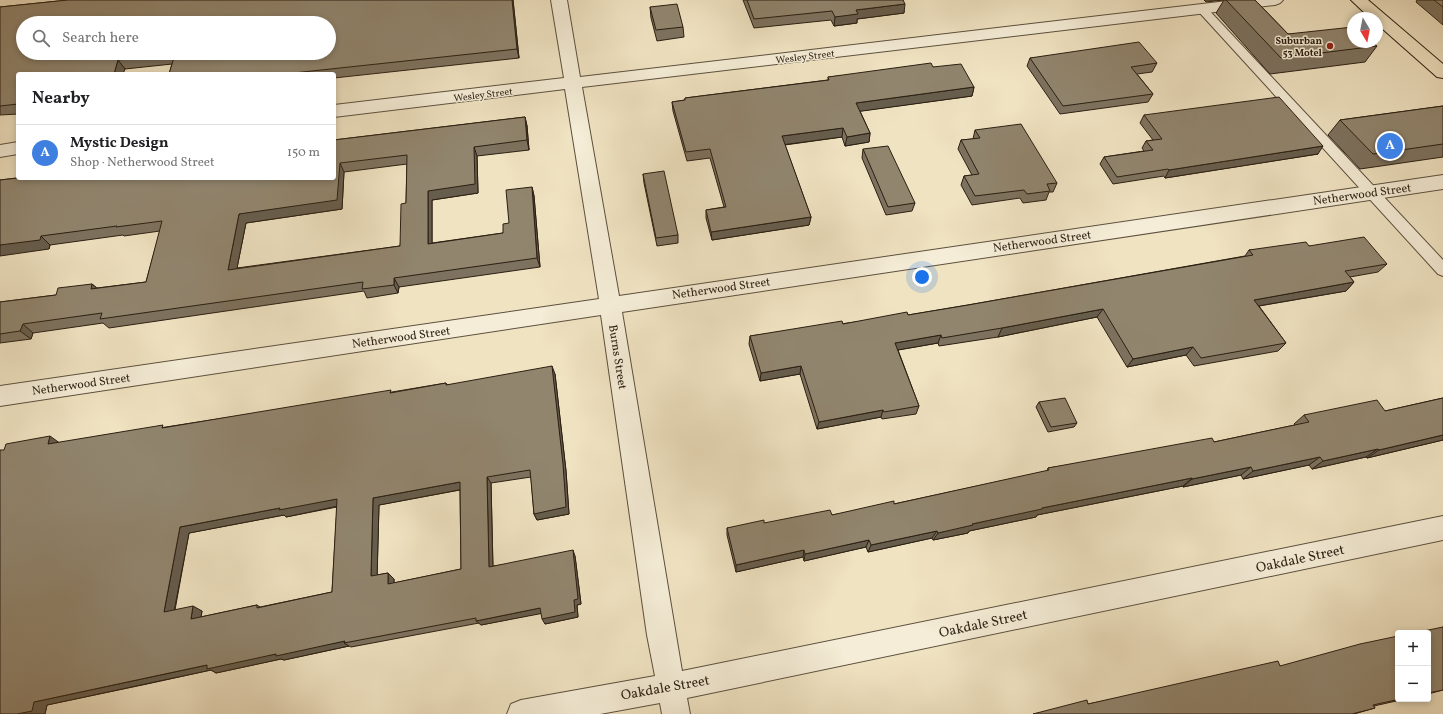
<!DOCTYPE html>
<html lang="en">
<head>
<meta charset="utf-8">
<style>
  :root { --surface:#fff; --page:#f6f6f6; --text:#202124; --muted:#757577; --line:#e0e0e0; --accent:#db2777 }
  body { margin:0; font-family:Vollkorn,serif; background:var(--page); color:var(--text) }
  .controls { position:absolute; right:12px; bottom:12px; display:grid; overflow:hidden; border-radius:4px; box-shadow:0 2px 6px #0003 }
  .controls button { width:36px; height:36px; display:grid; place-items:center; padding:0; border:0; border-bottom:1px solid var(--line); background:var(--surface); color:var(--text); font:20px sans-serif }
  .compass { position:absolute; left:1347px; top:12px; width:36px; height:36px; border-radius:50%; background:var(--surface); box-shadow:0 2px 6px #0003; rotate:170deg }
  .you { position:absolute; left:922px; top:277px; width:14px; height:14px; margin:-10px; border:3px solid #fff; border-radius:50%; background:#1a73e8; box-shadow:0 0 0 6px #1a73e833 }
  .badge { display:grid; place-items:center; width:26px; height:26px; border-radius:50%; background:var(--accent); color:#fff; font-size:13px; font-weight:700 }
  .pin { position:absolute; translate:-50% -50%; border:2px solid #fff; box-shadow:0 1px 4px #0006 }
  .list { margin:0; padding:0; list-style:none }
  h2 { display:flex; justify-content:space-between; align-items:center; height:52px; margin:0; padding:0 16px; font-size:17px }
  h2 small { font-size:13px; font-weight:400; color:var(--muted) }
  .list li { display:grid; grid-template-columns:26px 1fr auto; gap:12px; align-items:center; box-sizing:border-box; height:56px; padding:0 16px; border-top:1px solid var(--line) }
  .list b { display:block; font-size:15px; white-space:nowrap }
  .list p { margin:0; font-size:13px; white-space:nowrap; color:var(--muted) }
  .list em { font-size:13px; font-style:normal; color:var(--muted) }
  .icon { flex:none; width:22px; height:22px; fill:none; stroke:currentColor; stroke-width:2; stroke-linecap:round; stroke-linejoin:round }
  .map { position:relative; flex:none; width:1443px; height:714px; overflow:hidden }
  .search { position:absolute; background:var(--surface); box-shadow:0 2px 6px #0003; left:16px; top:16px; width:320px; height:44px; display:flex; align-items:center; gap:10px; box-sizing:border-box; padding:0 14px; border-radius:22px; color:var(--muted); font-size:15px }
  .panel { position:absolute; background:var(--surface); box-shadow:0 2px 6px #0003; left:16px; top:72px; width:320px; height:108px; border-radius:4px }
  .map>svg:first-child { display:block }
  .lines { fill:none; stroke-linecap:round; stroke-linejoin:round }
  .lane-casing { stroke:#5c503e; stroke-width:2 }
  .street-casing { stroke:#5c503e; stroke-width:2 }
  .primary-casing { stroke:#2b1f12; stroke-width:2 }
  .lane { fill:#f5edd7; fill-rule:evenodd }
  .street { fill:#f5edd7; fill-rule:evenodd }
  .primary { fill:#f0e3c2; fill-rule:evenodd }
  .wall { fill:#7d725f; stroke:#2b1f12; fill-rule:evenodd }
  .shaded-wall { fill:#665d4d; stroke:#2b1f12 }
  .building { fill:#91856e; stroke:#2b1f12; fill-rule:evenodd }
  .poi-dot { fill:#8f2418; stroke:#f5edd7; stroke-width:1.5 }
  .labels { text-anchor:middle; stroke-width:3; stroke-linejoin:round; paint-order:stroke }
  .far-poi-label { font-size:10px; font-weight:bold; fill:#2b1f12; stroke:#f5edd7; text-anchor:end }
  .far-street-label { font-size:10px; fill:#2b1f12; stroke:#f5edd7 }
  .street-label { font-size:12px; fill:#2b1f12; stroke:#f5edd7 }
  .near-street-label { font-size:14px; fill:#2b1f12; stroke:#f5edd7 }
</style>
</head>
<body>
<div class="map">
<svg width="1443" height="714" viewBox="0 0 1443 714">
  <rect width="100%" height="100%" fill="#f0e3c2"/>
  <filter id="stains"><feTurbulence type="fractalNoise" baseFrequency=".005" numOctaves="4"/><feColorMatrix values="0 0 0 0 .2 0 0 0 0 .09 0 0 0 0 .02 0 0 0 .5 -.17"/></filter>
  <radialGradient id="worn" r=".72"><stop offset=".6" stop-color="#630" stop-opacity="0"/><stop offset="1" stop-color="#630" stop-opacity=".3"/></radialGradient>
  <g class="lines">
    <g class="lane-casing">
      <path id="lane" d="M1202,6L1206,7L1443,260V276L1438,274L1198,11L1196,9L1198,7Z"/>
    </g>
    <g class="street-casing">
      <path id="street" d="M551,0H567L580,77L1236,0H1283L1280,3L1275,5L582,87L619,296L1443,175V189L622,312L682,671L1443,516V540L687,698L690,714H662L660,703L600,714H507L511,704L521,700L655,676L647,635L601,315L0,406V386L599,299L565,89L334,117V105L564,78Z
        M18,142V154L0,157V145Z"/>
    </g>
    <g class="primary-casing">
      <path id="primary" d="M1351,0H1368L1443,64V78L1437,77L1377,24V18H1370Z"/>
    </g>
    <use href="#lane" class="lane"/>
    <use href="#street" class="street"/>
    <use href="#primary" class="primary"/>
  </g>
  <path class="wall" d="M68,0H513L519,58L334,78V74H169L172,64L125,69L18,74V114L0,115V7Z
    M743,0H903L904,13L857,19V23L834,26L831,20L754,28Z
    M1204,0H1223L1206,2Z
    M1224,0H1255L1288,34L1377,46L1365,62L1270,74L1216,13Z
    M1417,0H1443V25L1416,2Z
    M650,7L683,27L684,37L657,41L651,18Z
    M1030,58L1157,63L1152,72L1137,74L1153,94L1148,102L1060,114L1027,66Z
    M933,67L974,87L972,96L860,111L870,133L869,142L845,146L842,137L785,145L811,217L809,225L712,240L706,218V210L724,207L710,158L687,161L673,111L672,102L685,100V98L828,80V77Z
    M1443,106V157L1360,169L1328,135L1340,120Z
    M1144,115L1318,154L1165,178L1164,176L1113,184L1100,164L1104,157L1144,151L1142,148L1146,141L1153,140L1140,123Z
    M525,117L527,126L529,150L477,156L478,193L432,200V243L503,233L532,187L534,196L540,267L399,287L398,293L367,298L364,291L109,328L103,323L33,333L31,339L0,343V302L56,295L92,284L97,288L146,282L160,231L124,236L123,235L50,245L49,249L0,180ZM407,164L406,203L400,246L237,268L246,223L342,209L344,172Z
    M975,130L1057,183L1053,192H1049L1046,200L1023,203L1020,198L972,205L961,185L964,176L972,175L958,149L961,140L973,139Z
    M863,149L915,203L912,211L886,215L862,158Z
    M643,174L678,235V243L657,246L644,183Z
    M1309,246L1387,264L1378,272L1350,277L1354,282L1346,291L1259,306L1286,343L1278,351L1194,366L1186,355L1127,367L1097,317L998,337L939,346L938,343L898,350L919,406L916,414L882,419L881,417L817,429L800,374L760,381L749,344L750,336L908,315L968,305L1245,256L1249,250Z
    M555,374L566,471L569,514L537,520L534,514L531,477L491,483L493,566L575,556L581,604L577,605L578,617L545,624L541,613L481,625L479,623L351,647L349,646L284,660L281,659L216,673L211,670L147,684L47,705L45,714H0L4,450L59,443L166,427L392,392L446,383L447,385ZM460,490L461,569L394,583V579L388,573L377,575L379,505ZM337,507L332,592L260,607L257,605L201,617L202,611L175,610L189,533L284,515L286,517Z
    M1443,398V440L1367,458L1366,457L1312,469L1309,465L1243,479L1241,475L1183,487V486L1037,515L1036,517L969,531L968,533L933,540L932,538L868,552L866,547L804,561L803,557L736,572L727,535V528L832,515L894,504L1047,471L1048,468L1214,442L1295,425L1294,424L1304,415L1385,411Z
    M1039,402L1077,423L1074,427L1048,432L1036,407Z
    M1443,627V690L1428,694V633Z
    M1280,666L1398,699H1405L1374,706L1375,708L1354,714H1033L1088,704Z"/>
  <path class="shaded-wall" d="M512,0H513L519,58L517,49Z
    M905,4L904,13L857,19V23L834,26L835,17L856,10Z
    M118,60L125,69L123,74H114Z
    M974,87L972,96L855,112L856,103Z
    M525,117L527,126L529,150L527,140Z
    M843,128L842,137L781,145L782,136Z
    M870,133L869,142L845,146L847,137Z
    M1323,146L1318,154L1165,178L1169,170Z
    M474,147L477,156L478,193L432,200V252L428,244V191Z
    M340,163L344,172L342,209L246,223L235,278L228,270L239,214Z
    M532,187L534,196L540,267L537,258Z
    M811,217L809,225L712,240L711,232Z
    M41,236L50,245L49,249L0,256V245Z
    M394,278L399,287L398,293L394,285Z
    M1354,282L1346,291L1246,308L1254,300Z
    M92,284L101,292L91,289Z
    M1103,309L1097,317L998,337L1002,328Z
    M23,324L33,333L31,339L20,331Z
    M941,335L938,343L892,351L895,343Z
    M1193,347L1186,355L1127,367L1133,359Z
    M552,366L555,374L566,471L569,514L537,520L534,514Z
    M801,366L800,374L760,381L761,373Z
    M883,410L881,417L817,429L819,422Z
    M1443,435V440L1367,458L1379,450Z
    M50,436L61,444H48Z
    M1378,449L1366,457L1312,469L1323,461Z
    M1320,457L1309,465L1243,479L1253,471Z
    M1251,467L1241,475L1183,487L1192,479Z
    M487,477L491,483L493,572L489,567Z
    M1192,478L1183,486L1037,515L1036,517L969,531L968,533L933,540L938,533L972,524L1042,508Z
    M460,482L464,489L379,505L377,582L371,576L373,498Z
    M337,499L343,505L286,517L284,515L189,533L173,617L164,612L180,527L280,508Z
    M937,531L932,538L868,552L871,545Z
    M869,540L866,547L804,561L805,554Z
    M573,550L575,556L581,604L577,605L578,617L545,624L542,619L574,600Z
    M804,550L803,557L736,572V565Z
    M388,573L394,579V589L388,584Z
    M193,606L202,611L200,624L191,619Z
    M540,608L544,613L481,625L476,621Z
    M345,641L344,643L349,646L284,660L281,659L216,673L211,670L47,705L45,714H17L34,702L207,665L276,654Z"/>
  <path class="building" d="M68,0H512L517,49L284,74H169L175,54L118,60L114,74H18V104L0,106V7ZM23,23H329V53H23Z
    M747,0H903L905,4L856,10L858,14L835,17L832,11L754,19Z
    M1226,0H1255L1288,34L1353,27V42H1372L1377,46L1281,58Z
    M1434,0H1443V7Z
    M677,4L683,27L656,30L650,7Z
    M1139,42L1157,63L1131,67L1153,94L1063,106L1030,58Z
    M931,63L933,67L961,64L974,87L856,103L870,133L847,137L843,128L782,136L811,217L711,232L706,210L726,207L710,149L686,152L672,102L685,100V98L829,80L828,77Z
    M1279,97L1323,146L1169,170L1168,169L1117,177L1104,157L1153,150L1146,141L1162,139L1144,115Z
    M1443,106V144L1373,154L1340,120Z
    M525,117L527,140L474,147L475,184L428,191V244L503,233V224L509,223L506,190L532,187L537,258L394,278V285L362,289L363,282L100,319L102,313L23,324L20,331L0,334V302L56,295L58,288L92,284L91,289L146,282L162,221L116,227L117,226L41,236L40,240L0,245V180L18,178H334V140ZM407,155L406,203L401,204L400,246L228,270L239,214L337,200L340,163Z
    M1021,124L1057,183L1047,184L1050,191L1027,194L1024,190L975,196L964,176L979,174L961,140L980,138L975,130Z
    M888,146L915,203L888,207L863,149Z
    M664,171L678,235L656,238L643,174Z
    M1364,237L1387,264L1345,271L1354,282L1254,300L1286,343L1201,358L1193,347L1133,359L1103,309L1002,328L942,338L941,335L895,343L919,406L884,412L883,410L819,422L801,366L761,373L750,336L842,321L843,324L907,312L908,315L968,305L1253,255L1249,250L1306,242L1309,246Z
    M552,366L563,464L566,507L534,514L530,470L487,477L489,567L573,550L578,599L574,600L575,612L542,619L540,608L476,621V618L344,643L345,641L276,656V654L207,669V665L34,702L32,711L17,714H0V450H4L6,444L50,436L48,444L163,425L162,428L391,390L390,393L446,383V385ZM460,482L461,569L388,584V573L371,576L373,498ZM337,499L332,592L257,608V605L191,619L193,606L164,612L180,527L280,508L279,510Z
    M1065,398L1077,423L1051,427L1039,402Z
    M1443,398V435L1379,450L1378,449L1323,461L1320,457L1253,471L1251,467L1192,479V478L1042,508V509L972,524L973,525L938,533L937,531L871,545L869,540L805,554L804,550L736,565L727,528L764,520V523L830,510L832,515L894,501V504L1049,470L1048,468L1212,438L1214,442L1309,422L1304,415L1377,400L1385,411Z
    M1443,627V690L1428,693V633H1414Z
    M1398,636V699H1400L1373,705L1375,708L1352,714H1033L1087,700L1088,704L1278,661L1280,666L1360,644Z"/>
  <circle class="poi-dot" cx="1330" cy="46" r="4"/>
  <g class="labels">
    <g class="far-poi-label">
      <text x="1322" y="44">Suburban<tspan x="1322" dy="12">53 Motel</tspan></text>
    </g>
    <g class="far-street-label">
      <text transform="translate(805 56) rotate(-7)" y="4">Wesley Street</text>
      <text transform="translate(483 94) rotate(-7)" y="4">Wesley Street</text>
    </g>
    <g class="street-label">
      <text transform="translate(1362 194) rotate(-8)" y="4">Netherwood Street</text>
      <text transform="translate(1042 241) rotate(-8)" y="4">Netherwood Street</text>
      <text transform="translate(721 288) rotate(-8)" y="4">Netherwood Street</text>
      <text transform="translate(401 337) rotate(-8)" y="4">Netherwood Street</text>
      <text transform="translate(618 357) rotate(81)" y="4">Burns Street</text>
      <text transform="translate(81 384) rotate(-8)" y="4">Netherwood Street</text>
    </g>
    <g class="near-street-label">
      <text transform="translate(1300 558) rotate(-12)" y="5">Oakdale Street</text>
      <text transform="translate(983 623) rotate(-12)" y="5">Oakdale Street</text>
      <text transform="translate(665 687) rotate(-10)" y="5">Oakdale Street</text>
    </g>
  </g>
  <rect width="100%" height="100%" filter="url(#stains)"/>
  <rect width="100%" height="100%" fill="url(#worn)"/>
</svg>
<div class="controls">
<button>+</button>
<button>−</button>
</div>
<svg class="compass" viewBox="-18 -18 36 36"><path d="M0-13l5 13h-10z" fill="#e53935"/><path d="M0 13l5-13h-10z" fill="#757577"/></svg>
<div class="you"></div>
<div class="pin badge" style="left:1390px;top:146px;background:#3f7fe0">A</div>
<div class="search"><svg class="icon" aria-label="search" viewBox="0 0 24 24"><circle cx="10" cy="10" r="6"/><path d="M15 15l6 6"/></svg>Search here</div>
<section class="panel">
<h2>Nearby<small></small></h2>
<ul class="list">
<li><span class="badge" style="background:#3f7fe0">A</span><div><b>Mystic Design</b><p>Shop · Netherwood Street</p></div><em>150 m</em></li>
</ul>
</section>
</div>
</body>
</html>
